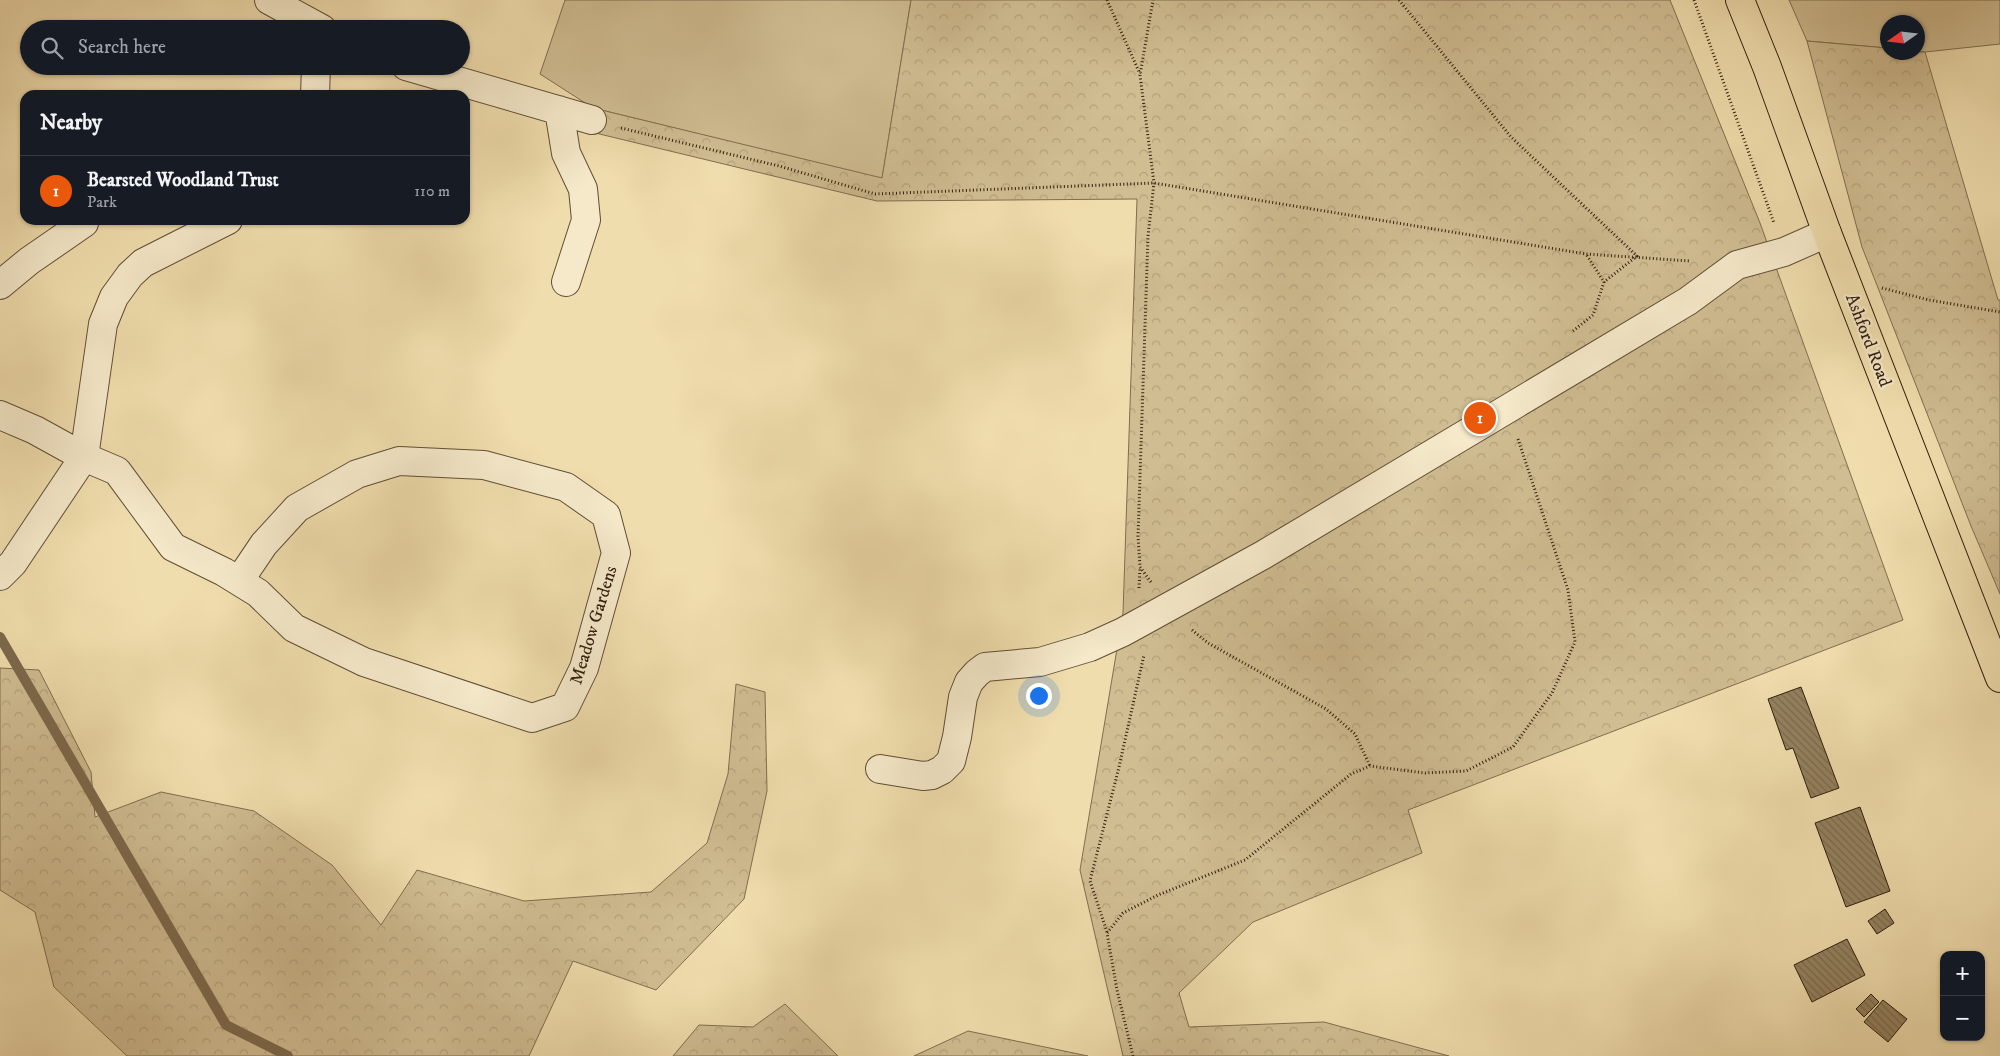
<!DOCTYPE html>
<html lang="en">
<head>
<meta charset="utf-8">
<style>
  :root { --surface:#171b24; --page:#20242c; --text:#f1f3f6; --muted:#9ea1a6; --line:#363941; --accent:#ea580c }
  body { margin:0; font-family:"IM FELL DW Pica",serif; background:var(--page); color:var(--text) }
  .controls { position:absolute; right:15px; bottom:15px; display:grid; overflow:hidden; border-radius:10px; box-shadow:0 1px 4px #0004 }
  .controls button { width:45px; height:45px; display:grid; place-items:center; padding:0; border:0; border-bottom:1px solid var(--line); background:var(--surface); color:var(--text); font:25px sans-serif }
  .compass { position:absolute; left:1880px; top:15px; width:45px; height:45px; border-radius:50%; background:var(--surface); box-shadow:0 1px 4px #0004; rotate:256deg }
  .you { position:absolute; left:1038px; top:695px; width:18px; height:18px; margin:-12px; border:4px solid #fff; border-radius:50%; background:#1a73e8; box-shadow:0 0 0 8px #1a73e833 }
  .badge { display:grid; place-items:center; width:32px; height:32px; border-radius:50%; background:var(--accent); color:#fff; font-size:16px; font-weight:700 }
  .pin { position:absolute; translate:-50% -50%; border:2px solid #fff; box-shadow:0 1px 5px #0006 }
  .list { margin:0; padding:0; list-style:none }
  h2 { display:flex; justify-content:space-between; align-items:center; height:65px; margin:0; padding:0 20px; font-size:21px }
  h2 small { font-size:16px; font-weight:400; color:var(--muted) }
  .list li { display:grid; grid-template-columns:32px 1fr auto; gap:15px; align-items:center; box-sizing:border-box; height:70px; padding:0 20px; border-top:1px solid var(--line) }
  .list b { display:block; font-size:19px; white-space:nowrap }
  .list p { margin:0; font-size:16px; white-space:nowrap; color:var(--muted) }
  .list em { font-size:16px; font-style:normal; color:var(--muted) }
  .icon { flex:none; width:28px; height:28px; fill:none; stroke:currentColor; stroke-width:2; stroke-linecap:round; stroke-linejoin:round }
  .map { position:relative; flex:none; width:2000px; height:1056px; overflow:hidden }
  .search { position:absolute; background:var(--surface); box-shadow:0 1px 4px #0004; left:20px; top:20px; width:450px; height:55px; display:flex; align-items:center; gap:12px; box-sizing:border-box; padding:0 18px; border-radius:28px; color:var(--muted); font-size:19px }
  .panel { position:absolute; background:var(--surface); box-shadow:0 1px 4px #0004; left:20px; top:90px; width:450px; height:135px; border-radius:15px }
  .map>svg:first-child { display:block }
  .green { fill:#d0bd92; stroke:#806e50 }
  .forest { fill:url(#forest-crowns); stroke:#806e50 }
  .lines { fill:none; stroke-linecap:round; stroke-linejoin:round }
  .stream { stroke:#7d6a4d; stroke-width:10 }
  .building { fill:url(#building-back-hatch); stroke:#311f0d }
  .minor-casing { stroke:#614e35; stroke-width:30 }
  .major-casing { stroke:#311f0d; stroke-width:30 }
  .path { stroke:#311f0d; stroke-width:3; stroke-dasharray:1 2.5; stroke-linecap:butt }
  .minor { stroke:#f5e9ca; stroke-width:28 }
  .major { stroke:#f0ddad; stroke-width:28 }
  .labels { text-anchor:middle; stroke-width:4.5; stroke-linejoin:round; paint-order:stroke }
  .street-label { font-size:18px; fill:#311f0d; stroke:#f5e9ca }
</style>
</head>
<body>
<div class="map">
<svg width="2000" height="1056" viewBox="0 0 2000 1056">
  <defs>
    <pattern id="forest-crowns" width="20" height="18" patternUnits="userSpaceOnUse" patternTransform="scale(1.25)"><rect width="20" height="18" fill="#d0bd92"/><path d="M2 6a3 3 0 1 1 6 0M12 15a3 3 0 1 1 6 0" fill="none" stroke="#b3a27d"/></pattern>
    <pattern id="building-back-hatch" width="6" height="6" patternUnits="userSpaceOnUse" patternTransform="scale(1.25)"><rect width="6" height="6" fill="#948260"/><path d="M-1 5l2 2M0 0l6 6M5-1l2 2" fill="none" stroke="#796a4e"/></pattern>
  </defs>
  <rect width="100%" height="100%" fill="#f0ddad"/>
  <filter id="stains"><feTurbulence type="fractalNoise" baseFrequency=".004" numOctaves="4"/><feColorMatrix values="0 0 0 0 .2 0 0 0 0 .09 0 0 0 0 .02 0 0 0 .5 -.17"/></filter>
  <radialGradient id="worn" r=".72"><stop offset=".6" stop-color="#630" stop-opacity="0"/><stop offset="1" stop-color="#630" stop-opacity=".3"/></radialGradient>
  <path class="green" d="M565,0H911L882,179L593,108L540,74Z
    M1789,0H2000V44L1925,52L1918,51V22H1888L1887,48L1807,41Z"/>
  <path class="forest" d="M911,0H1670L1760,223L1903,620L1408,810L1422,853L1253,922L1179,993L1189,1027L1324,1022L1449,1056H1123L1080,870L1123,613L1137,199L877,201L587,131L593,108L882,178Z
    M1807,41L1887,48L1888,52H1925L1998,300H2000V594L1971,526L1862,247Z
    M0,668L39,670L91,772L95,817L161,792L254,811L332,865L381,925L417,870L524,901L651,892L707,843L728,774L736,684L765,692L767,791L744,899L656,990L573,961L529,1056H127L54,987L35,912L0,890Z
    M785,1004L838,1056H673L699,1025L753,1027Z
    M968,1031L1088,1056H914Z"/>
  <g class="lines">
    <path class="stream" d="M0,637L226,1025L288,1056"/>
  </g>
  <path class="building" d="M1801,687L1839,788L1811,798L1793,748L1786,750L1768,699Z
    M1860,807L1890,891L1846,907L1815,823Z
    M1885,909L1894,923L1877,934L1868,921Z
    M1847,939L1865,975L1812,1002L1794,965Z
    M1871,994L1879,1002L1864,1017L1856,1009Z
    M1883,1000L1907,1019L1888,1042L1864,1022Z"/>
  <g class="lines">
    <g class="minor-casing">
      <path id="minor" d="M269,0L322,29
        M406,66L592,120
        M315,95L316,66
        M559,110L566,153L583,189L586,220L566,282
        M0,285L29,261L84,223
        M0,415L35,430L84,457L117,471L173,547L224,572L258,593L294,628L364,662L532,718L565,707L584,668L616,553L606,515L566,487L484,465L399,461L357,474L297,508L264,544L239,581
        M0,576L13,563L84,457L103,324L114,297L130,275L143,263L228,220
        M880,769L923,776L932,775L942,770L951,761L957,737L963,697L969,682L977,673L985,667L1040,662L1090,647L1123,632L1263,555L1581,365L1688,301L1737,265L1784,252L1827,233"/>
    </g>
    <g class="major-casing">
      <path id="major" d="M1740,0L1767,67L1827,233L2000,678"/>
    </g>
    <path class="path" d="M1107,0L1140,74
      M1399,0L1511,137L1637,256L1604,282
      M1694,0L1774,223
      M621,128L779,166L875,194L1154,183L1586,254L1690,261
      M1882,288L1929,300L2000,312
      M1573,331L1593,315L1604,282L1586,254
      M1151,582L1140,567L1138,536L1148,236L1154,183L1140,75L1153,0
      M1139,588L1140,567
      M1192,630L1208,643L1326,709L1355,734L1370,766
      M1107,932L1090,881L1119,767L1144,655
      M1133,1056L1117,990L1107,933L1123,913L1158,895L1245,860L1351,774L1370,766L1425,773L1466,771L1513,747L1552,693L1575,642L1568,590L1518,439"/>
    <use href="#minor" class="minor"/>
    <use href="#major" class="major"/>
  </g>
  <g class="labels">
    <g class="street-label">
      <text transform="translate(1869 340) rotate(69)" y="6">Ashford Road</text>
      <text transform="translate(593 625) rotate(-73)" y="6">Meadow Gardens</text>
    </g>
  </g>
  <rect width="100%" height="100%" filter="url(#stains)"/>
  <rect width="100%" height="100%" fill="url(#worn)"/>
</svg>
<div class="controls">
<button>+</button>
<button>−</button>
</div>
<svg class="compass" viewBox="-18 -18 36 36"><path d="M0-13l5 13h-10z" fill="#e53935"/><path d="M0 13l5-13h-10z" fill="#9ea1a6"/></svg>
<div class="you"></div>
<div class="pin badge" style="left:1480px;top:418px">1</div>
<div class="search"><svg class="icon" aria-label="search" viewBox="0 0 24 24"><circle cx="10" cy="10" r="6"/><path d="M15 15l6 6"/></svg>Search here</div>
<section class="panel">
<h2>Nearby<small></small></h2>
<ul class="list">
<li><span class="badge">1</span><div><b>Bearsted Woodland Trust</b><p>Park</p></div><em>110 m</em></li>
</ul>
</section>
</div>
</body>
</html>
